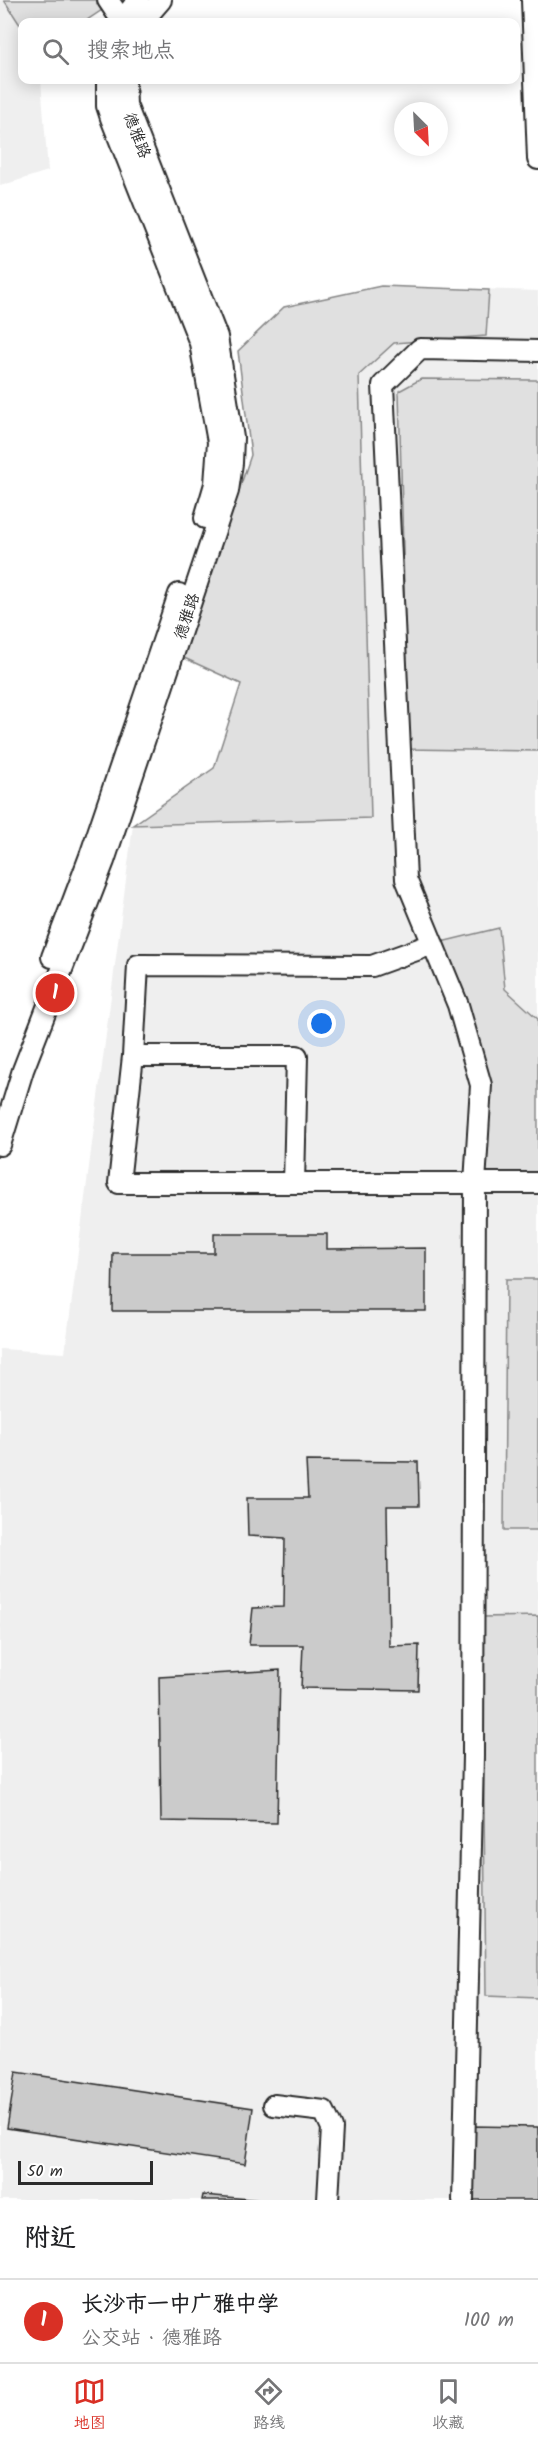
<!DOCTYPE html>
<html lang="zh">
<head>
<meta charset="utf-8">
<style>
  :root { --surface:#fff; --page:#f2f2f2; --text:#202124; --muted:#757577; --line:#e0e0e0; --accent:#d93025 }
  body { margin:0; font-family:Kalam,"LXGW WenKai TC",sans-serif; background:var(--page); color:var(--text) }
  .compass { position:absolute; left:394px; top:102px; width:54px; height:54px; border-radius:50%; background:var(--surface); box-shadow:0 3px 15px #0003; rotate:156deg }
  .scale { position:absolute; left:18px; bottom:15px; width:135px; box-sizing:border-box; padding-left:6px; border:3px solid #2b2b2b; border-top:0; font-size:16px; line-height:21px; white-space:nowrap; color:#2b2b2b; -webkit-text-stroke:4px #fff; paint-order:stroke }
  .you { position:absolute; left:322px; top:1024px; width:21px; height:21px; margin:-15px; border:4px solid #fff; border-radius:50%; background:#1a73e8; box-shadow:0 0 0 9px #1a73e833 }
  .badge { display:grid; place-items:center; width:39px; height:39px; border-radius:50%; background:var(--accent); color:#fff; font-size:20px; font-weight:700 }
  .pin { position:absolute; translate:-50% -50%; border:3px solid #fff; box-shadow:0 2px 6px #0006 }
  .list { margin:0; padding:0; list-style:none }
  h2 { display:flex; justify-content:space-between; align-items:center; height:78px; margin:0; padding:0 24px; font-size:26px }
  h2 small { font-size:20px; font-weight:400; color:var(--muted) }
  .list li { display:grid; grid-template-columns:39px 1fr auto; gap:18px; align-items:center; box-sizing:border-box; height:84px; padding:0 24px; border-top:2px solid var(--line) }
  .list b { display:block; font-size:22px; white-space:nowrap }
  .list p { margin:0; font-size:20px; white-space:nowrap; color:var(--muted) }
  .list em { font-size:20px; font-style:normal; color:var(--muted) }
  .icon { flex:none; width:33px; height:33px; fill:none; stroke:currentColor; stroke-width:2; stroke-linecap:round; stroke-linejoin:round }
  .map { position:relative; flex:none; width:538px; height:2200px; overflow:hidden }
  .search { position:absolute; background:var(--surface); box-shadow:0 3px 15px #0003; left:18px; right:18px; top:18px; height:66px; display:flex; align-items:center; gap:15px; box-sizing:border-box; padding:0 21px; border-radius:12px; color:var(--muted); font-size:22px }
  .sheet { height:162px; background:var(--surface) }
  nav { display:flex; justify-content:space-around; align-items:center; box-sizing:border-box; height:84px; border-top:2px solid var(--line); background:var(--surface); font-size:16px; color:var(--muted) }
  nav a { display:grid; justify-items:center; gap:3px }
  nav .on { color:var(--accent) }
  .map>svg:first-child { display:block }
  .built { fill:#efefef }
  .green { fill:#e0e0e0; stroke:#868686; stroke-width:1.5 }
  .building { fill:#cbcbcb; stroke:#2b2b2b; stroke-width:1.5 }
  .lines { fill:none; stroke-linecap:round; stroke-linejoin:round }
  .minor-casing { stroke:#2b2b2b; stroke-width:24 }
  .minor { stroke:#fff; stroke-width:20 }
  .labels { text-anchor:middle; stroke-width:5; stroke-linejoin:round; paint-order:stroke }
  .street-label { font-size:16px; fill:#2b2b2b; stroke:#fff }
</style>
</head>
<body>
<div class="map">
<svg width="538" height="2200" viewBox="0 0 538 2200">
  <rect width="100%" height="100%" fill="#fff"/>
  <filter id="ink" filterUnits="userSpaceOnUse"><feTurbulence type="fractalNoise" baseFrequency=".0167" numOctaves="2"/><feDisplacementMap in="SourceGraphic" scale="12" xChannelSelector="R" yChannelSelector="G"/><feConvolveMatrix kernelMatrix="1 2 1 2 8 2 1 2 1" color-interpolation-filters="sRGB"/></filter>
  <g filter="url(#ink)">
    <path class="built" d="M0,0H4L22,28V80H41L48,171L0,186Z
      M381,286L538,291V2200H0V1349L65,1353L133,825L214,768L241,684L182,657L251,455L238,351L284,307Z"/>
    <path class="green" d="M4,0H117L84,22H22V28Z
      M381,286L489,290L486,336L394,343L359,375L371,818L133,825L214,768L241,684L182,657L251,455L238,351L284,307Z
      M421,379L538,380V751L408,749L399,391Z
      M499,928L505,989L538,1019V1183H475L481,1085L433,944Z
      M506,1279H538V1530H504Z
      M538,1616V1998L486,1996L482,1617Z"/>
    <path class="building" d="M214,1234H327V1249L426,1248V1311H112L113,1253H214Z
      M306,1461L418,1462L419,1506H387L389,1646L419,1645L418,1690L301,1688L303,1645H249L253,1608L284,1607L285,1538L248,1536L247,1498H308Z
      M280,1670L277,1823L161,1821L159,1677Z
      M16,2072L253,2108L245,2164L7,2128Z
      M472,2126L538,2127V2200H471Z
      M203,2195L261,2200H202Z"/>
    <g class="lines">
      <g class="minor-casing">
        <path id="minor" d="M108,0L122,21
          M532,0L538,159
          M121,22L138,0
          M142,22L161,0
          M107,80V106L111,118L200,343L218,442L215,484L205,518
          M433,944L372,966L138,965L133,1056L119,1183H538
          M52,957L90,856L179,594
          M133,1056H297L294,1183
          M0,1145L23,1070L104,861L228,491L232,463L233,438L217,337L126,105L125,80
          M274,2105L324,2111L332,2128L328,2200
          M463,2200L473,1756L475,1183L481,1085L458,1005L406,879L383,385L420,349L538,351"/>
      </g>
      <use href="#minor" class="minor"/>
    </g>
  </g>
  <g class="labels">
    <g class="street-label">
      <text transform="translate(138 135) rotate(69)" y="6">德雅路</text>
      <text transform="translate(186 616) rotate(-72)" y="6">德雅路</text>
    </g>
  </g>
</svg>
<svg class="compass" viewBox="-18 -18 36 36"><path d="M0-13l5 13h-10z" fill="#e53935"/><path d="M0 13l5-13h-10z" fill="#757577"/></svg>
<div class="scale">50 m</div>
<div class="you"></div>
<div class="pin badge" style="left:55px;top:993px">1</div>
<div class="search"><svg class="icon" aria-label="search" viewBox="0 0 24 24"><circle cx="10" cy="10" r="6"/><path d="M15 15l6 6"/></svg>搜索地点</div>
</div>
<section class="sheet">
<h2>附近<small></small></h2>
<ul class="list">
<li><span class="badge">1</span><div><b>长沙市一中广雅中学</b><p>公交站 · 德雅路</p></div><em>100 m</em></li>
</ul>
</section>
<nav>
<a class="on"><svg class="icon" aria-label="map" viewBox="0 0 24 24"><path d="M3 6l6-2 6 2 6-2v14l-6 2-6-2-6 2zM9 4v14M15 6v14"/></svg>地图</a>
<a><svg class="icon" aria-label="directions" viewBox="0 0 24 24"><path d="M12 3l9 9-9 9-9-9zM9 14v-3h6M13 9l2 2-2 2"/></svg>路线</a>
<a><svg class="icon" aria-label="saved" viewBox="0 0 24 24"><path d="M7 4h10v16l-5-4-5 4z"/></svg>收藏</a>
</nav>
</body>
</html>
